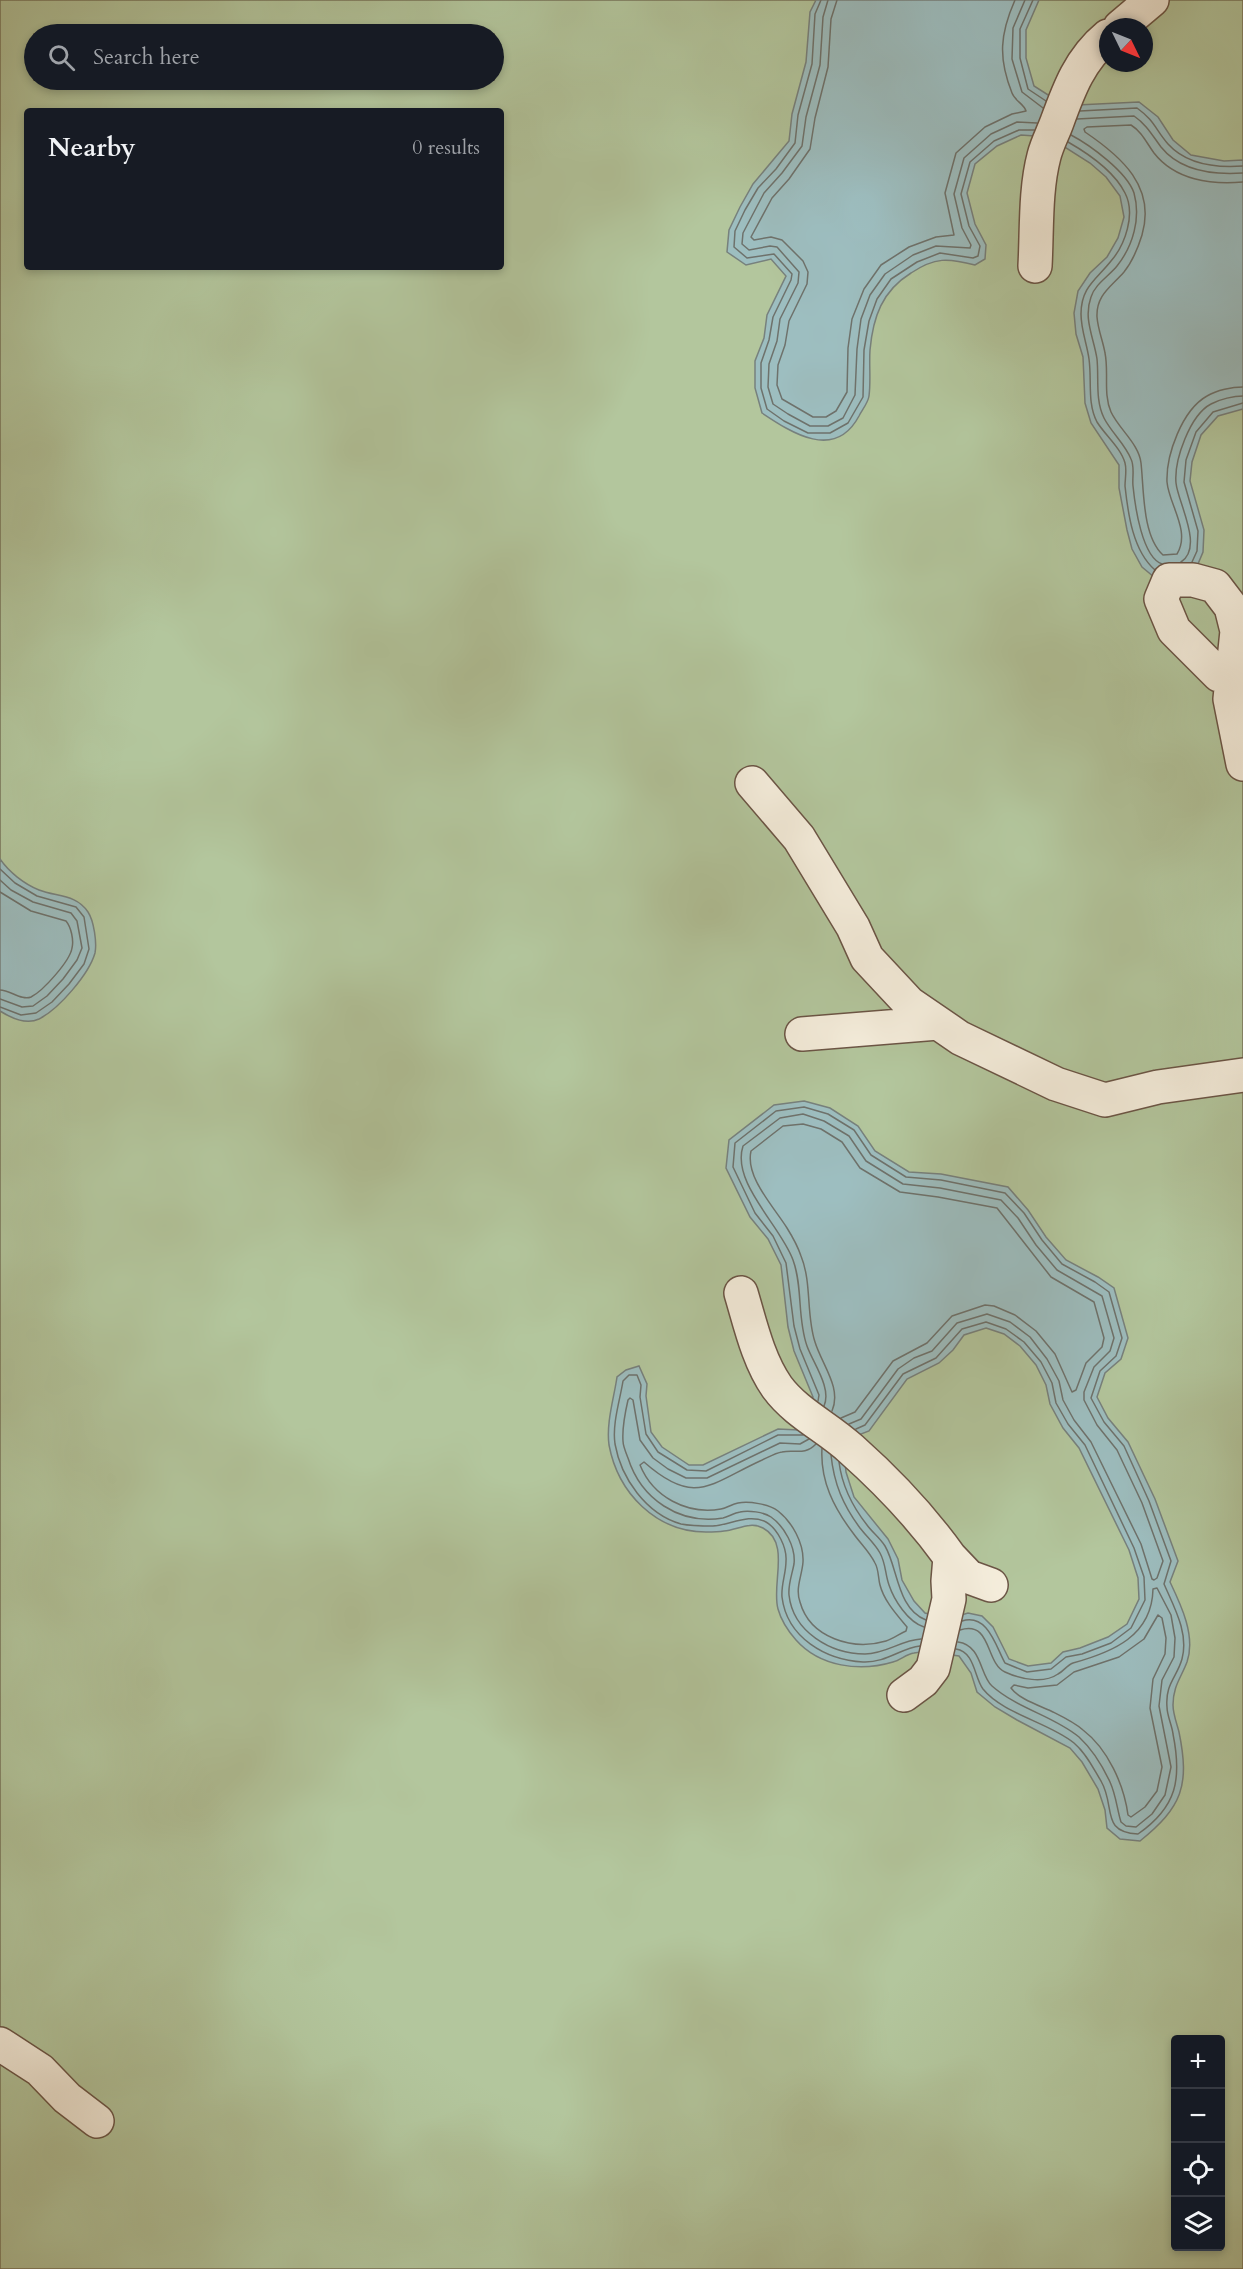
<!DOCTYPE html>
<html lang="en">
<head>
<meta charset="utf-8">
<style>
  :root { --surface:#171b24; --page:#242831; --text:#f1f3f6; --muted:#9ea1a6; --line:#363941 }
  body { margin:0; font-family:Cardo,serif; background:var(--page); color:var(--text) }
  .controls { position:absolute; right:18px; bottom:18px; display:grid; overflow:hidden; border-radius:6px; box-shadow:0 3px 9px #0003 }
  .controls button { width:54px; height:54px; display:grid; place-items:center; padding:0; border:0; border-bottom:2px solid var(--line); background:var(--surface); color:var(--text); font:30px sans-serif }
  .compass { position:absolute; left:1099px; top:18px; width:54px; height:54px; border-radius:50%; background:var(--surface); box-shadow:0 3px 9px #0003; rotate:133deg }
  .list { margin:0; padding:0; list-style:none }
  h2 { display:flex; justify-content:space-between; align-items:center; height:78px; margin:0; padding:0 24px; font-size:26px }
  h2 small { font-size:20px; font-weight:400; color:var(--muted) }
  .icon { flex:none; width:33px; height:33px; fill:none; stroke:currentColor; stroke-width:2; stroke-linecap:round; stroke-linejoin:round }
  .map { position:relative; flex:none; width:1243px; height:2269px; overflow:hidden }
  .search { position:absolute; background:var(--surface); box-shadow:0 3px 9px #0003; left:24px; top:24px; width:480px; height:66px; display:flex; align-items:center; gap:15px; box-sizing:border-box; padding:0 21px; border-radius:33px; color:var(--muted); font-size:22px }
  .panel { position:absolute; background:var(--surface); box-shadow:0 3px 9px #0003; left:24px; top:108px; width:480px; height:162px; border-radius:6px }
  .map>svg:first-child { display:block }
  .green { fill:#b3c69d; stroke:#78765b; stroke-width:1.5; fill-rule:evenodd }
  .water { fill:#9dbec0; stroke:#77817d; stroke-width:1.5; fill-rule:evenodd }
  .lines { fill:none; stroke-linecap:round; stroke-linejoin:round }
  .shore { stroke:#6e726c; stroke-width:1.5 }
  .minor-casing { stroke:#6b5546; stroke-width:36 }
  .minor { stroke:#f6efde; stroke-width:33 }
</style>
</head>
<body>
<div class="map">
<svg width="1243" height="2269" viewBox="0 0 1243 2269">
  <rect width="100%" height="100%" fill="#f1e6cd"/>
  <filter id="stains"><feTurbulence type="fractalNoise" baseFrequency=".00333" numOctaves="4"/><feColorMatrix values="0 0 0 0 .2 0 0 0 0 .09 0 0 0 0 .02 0 0 0 .5 -.17"/></filter>
  <radialGradient id="worn" r=".72"><stop offset=".6" stop-color="#630" stop-opacity="0"/><stop offset="1" stop-color="#630" stop-opacity=".3"/></radialGradient>
  <path class="green" d="M0,0H1243V2269H0ZM1108,27H1144V63H1108ZM34,34H494V80H34ZM27,111H501V267H27ZM1176,2040H1220V2246H1176Z"/>
  <path class="water" d="M816,0H1039L1026,30V58L1034,86L1056,100L1077,105L1139,102L1158,117L1173,140L1191,155L1224,161L1243,160V409L1218,416L1201,435L1192,462L1190,481L1204,530L1203,552L1195,571L1154,577L1142,567L1132,549L1127,530L1119,488V465L1091,423L1085,403L1083,357L1076,334L1074,313L1078,291L1090,273L1107,257L1118,238L1124,217L1120,196L1106,177L1090,163L1049,137L1021,135L997,146L975,164L967,193L975,224L986,245L985,259L975,265C948,258 935,257 911,273C882,291 873,317 870,350C869,365 871,381 869,396C868,403 862,410 859,416C835,461 792,433 762,413L755,388V361L764,338L767,315L786,276L771,259L746,265L727,252L729,230L740,207L753,184L789,141L792,114L806,62L810,12Z
    M0,859C9,872 24,884 39,890C57,897 76,894 88,912C94,921 97,943 95,953C89,974 59,1009 39,1019C26,1025 11,1018 0,1011Z
    M804,1101L830,1108L858,1126L875,1151L909,1172L941,1174L1008,1187L1028,1210L1046,1237L1066,1260L1098,1277L1114,1288L1128,1338L1121,1359L1105,1373L1097,1397L1108,1418L1128,1442L1155,1499L1178,1561L1170,1582C1181,1605 1196,1636 1187,1662C1181,1678 1173,1686 1173,1705C1173,1714 1177,1724 1179,1732C1190,1786 1182,1807 1140,1841L1120,1839L1107,1828L1105,1810L1098,1789L1082,1762L1070,1748L1017,1720L995,1707L977,1692L971,1673L959,1656C945,1654 929,1650 914,1653C906,1654 901,1660 893,1662C860,1672 820,1667 796,1640C789,1632 781,1620 778,1609C771,1584 791,1543 763,1528C750,1521 737,1530 724,1531C718,1532 711,1532 706,1532C656,1532 618,1493 609,1445C606,1423 614,1398 617,1377L626,1370L639,1366L647,1384L646,1396L651,1432L662,1447L689,1465H703L778,1429L799,1430L813,1397L794,1351L788,1327L781,1265L768,1239L750,1217L726,1168L729,1140L774,1105ZM986,1328L1004,1334L1020,1346L1036,1365L1046,1385L1050,1404L1063,1428L1079,1448L1129,1550L1138,1578L1139,1599L1127,1624L1108,1637L1080,1648L1063,1652L1051,1663L1028,1666L1009,1659L993,1627L982,1616L968,1613L948,1619L925,1613L914,1601L902,1580L898,1559L888,1539L854,1497L846,1472L844,1451L853,1437L869,1431L907,1379L939,1363L953,1350L964,1335Z"/>
  <g class="lines">
    <path class="shore" d="M821,0L815,14L812,64L798,115L795,143L776,169L758,188L745,210L735,231L734,247L747,258L774,254L792,274L791,280L773,317L769,340L761,363V388L767,409L784,421L808,433H830L848,423L863,397L864,350L869,321L877,299L891,279L917,262L940,253L973,258L978,256L980,246L969,226L961,194L970,162L994,141L1019,130H1034
      M828,0L823,17L820,65L806,117L802,146L782,173L764,193L743,233L742,244L749,250L770,246L777,247L799,272L798,283L780,319L777,341L769,364L768,387L773,404L788,414L810,426H828L843,418L855,395L857,349L861,319L870,295L885,274L913,255L936,246L970,248L971,245L962,228L954,194L964,158L991,134L1017,122L1037,123
      M837,0L831,19L828,67L815,118L810,149L789,179L772,198L751,237L754,240L771,237L782,240L803,261L808,272L807,284L789,321L785,345L778,365L777,385L782,399L813,417H826L836,411L847,392L848,348L852,319L864,289L881,265L909,247L936,237L954,235L945,193L956,153L985,127L1012,114L1026,111C1024,104 1015,101 1012,93C998,58 1000,34 1015,0
      M1025,0L1013,28L1012,59L1022,92L1043,108
      M1033,0L1020,29V58L1028,89L1046,101
      M1080,111L1137,108C1155,121 1155,129 1168,144C1187,165 1216,168 1243,166
      M1077,119L1134,116C1147,125 1152,135 1161,147C1181,172 1214,175 1243,173
      M1071,135C1090,145 1127,172 1134,193C1141,218 1133,246 1117,266C1109,276 1095,284 1091,297C1083,319 1094,338 1097,359C1099,378 1095,400 1104,418C1111,432 1125,444 1131,459C1135,467 1132,478 1133,486C1135,506 1142,557 1162,564
      M1068,142C1089,154 1114,171 1125,193C1136,214 1125,245 1111,261C1096,280 1081,287 1081,314C1081,330 1087,344 1089,359C1092,380 1087,403 1097,422C1105,435 1121,448 1125,463C1127,470 1125,479 1125,486C1128,514 1133,551 1155,570
      M1243,182C1211,185 1175,180 1154,153C1146,142 1142,132 1131,125L1087,127L1084,129L1085,132C1122,157 1156,187 1142,235C1138,248 1132,262 1124,272C1111,287 1096,295 1097,317C1098,330 1103,341 1105,353C1109,372 1103,394 1111,412C1119,429 1139,444 1141,463C1144,489 1142,536 1163,555L1177,554C1191,531 1169,505 1167,482C1166,455 1182,410 1207,396C1217,390 1232,387 1243,387
      M1181,562C1204,547 1178,503 1176,483C1174,460 1190,415 1211,404C1220,399 1234,396 1243,396
      M1192,562L1197,551L1198,531L1184,482L1186,460L1196,432L1213,412L1243,403
      M0,869L15,883L37,896L76,907L84,917L89,949L84,964L69,984L52,1002L36,1013L21,1015L0,1007
      M0,880L11,890L33,902L71,913L77,921L82,948L77,960L63,979L47,996L33,1006L22,1007L0,999
      M0,892L31,911L66,921C71,927 74,940 72,948C70,961 43,991 31,997C22,1001 10,990 0,990
      M818,1401L819,1395L800,1349L794,1326L786,1263L773,1236L755,1213L733,1167L735,1143L776,1111L804,1107L828,1114L854,1130L871,1155L906,1177L941,1180L1005,1193L1024,1213L1042,1240L1062,1264L1095,1282L1109,1292L1122,1338L1116,1356L1100,1371L1091,1398L1104,1422L1124,1446L1149,1501L1171,1561L1164,1584C1174,1607 1189,1633 1182,1659C1177,1677 1165,1684 1167,1707C1167,1716 1172,1725 1173,1734C1182,1779 1177,1807 1138,1834C1100,1832 1116,1807 1101,1781C1093,1768 1086,1753 1074,1743C1050,1723 1003,1714 983,1689C974,1677 975,1652 956,1649
      M824,1406C832,1388 813,1363 807,1346C797,1318 803,1287 793,1260C781,1226 731,1183 743,1146L780,1118L803,1114L824,1121L849,1136L866,1161L903,1184L940,1188L1001,1200L1018,1218L1036,1245L1057,1270L1102,1296L1114,1338L1110,1351L1094,1367L1084,1392V1400L1097,1425L1117,1450L1142,1503L1163,1561L1157,1578L1154,1580L1152,1579L1141,1544L1091,1442L1074,1420L1063,1400L1059,1381L1047,1359L1030,1337L1010,1322L987,1314L957,1323L932,1351L914,1358L898,1369L861,1419L849,1424
      M832,1411C842,1388 822,1365 815,1342C806,1315 812,1283 801,1256C798,1247 792,1236 787,1228C774,1207 745,1177 751,1151L783,1126L803,1124L821,1129L842,1142L860,1168L900,1192L938,1197L997,1208L1051,1277L1094,1302L1104,1338L1102,1347L1086,1363L1076,1390L1072,1392L1055,1354L1036,1331L1015,1315L994,1306L985,1305L952,1316L927,1343L893,1361L855,1412L841,1418
      M856,1429L865,1425L903,1374L936,1358L962,1329L986,1322L1006,1329L1024,1342L1041,1362L1052,1383L1056,1403L1068,1424L1085,1445L1134,1548L1144,1577L1145,1600L1131,1628L1111,1643L1082,1654L1066,1657L1051,1669L1027,1672L1005,1663C996,1647 988,1613 962,1621
      M803,1435H778L706,1471L687,1470L658,1452L646,1434L640,1397L641,1385L637,1375H629L623,1381C620,1400 612,1424 615,1444C621,1478 646,1514 681,1524C691,1526 703,1526 713,1526C730,1525 749,1513 766,1522C778,1529 787,1548 786,1561C786,1574 781,1584 782,1597C787,1638 826,1660 863,1662C886,1663 901,1648 920,1646
      M809,1439L800,1444L780,1443L707,1478H686L668,1469L653,1458L640,1440L633,1400L630,1398L628,1400C625,1413 622,1427 623,1441C623,1446 626,1453 628,1458C641,1499 679,1525 723,1518C728,1517 734,1513 740,1512C748,1510 764,1512 771,1517C784,1526 796,1547 794,1564C792,1575 788,1584 789,1595C793,1632 831,1654 865,1654C886,1654 901,1640 921,1639
      M816,1444C804,1456 795,1449 782,1452C775,1453 767,1458 760,1461C710,1484 695,1507 644,1462L640,1465C653,1497 687,1515 721,1509C727,1508 732,1504 738,1503C749,1501 769,1504 778,1511C792,1522 804,1543 803,1562C802,1576 795,1588 800,1602C810,1638 853,1651 886,1641C893,1639 899,1634 906,1631L907,1627C897,1615 884,1601 880,1585C878,1578 879,1570 875,1563C869,1551 860,1543 853,1533C834,1508 820,1481 822,1448
      M831,1455C834,1484 843,1505 860,1528C867,1537 875,1544 880,1553C886,1564 885,1574 889,1585C894,1600 908,1622 924,1627
      M839,1462C842,1486 852,1506 867,1525C872,1532 880,1538 885,1546C898,1568 897,1609 926,1620
      M1158,1615L1162,1618L1166,1638L1165,1654L1153,1679L1150,1708L1162,1767L1157,1791L1145,1807L1131,1817L1128,1815C1124,1785 1108,1749 1083,1730C1074,1722 1061,1716 1051,1711C1038,1705 1019,1699 1011,1688L1014,1685L1028,1688L1057,1685L1074,1672L1119,1657L1144,1639Z
      M958,1642C982,1645 980,1676 992,1686C1018,1709 1054,1716 1079,1737C1092,1749 1103,1767 1110,1782C1116,1795 1117,1809 1121,1822L1126,1826L1136,1827L1152,1814L1165,1795L1171,1767L1159,1706L1162,1680L1174,1657L1175,1638L1171,1615L1157,1588L1153,1589C1152,1636 1113,1652 1073,1663C1067,1665 1064,1671 1058,1674C1044,1684 1020,1679 1005,1672C985,1663 992,1620 960,1630"/>
    <g class="minor-casing">
      <path id="minor" d="M1120,27L1152,0
        M1035,266C1037,230 1035,190 1044,156C1047,144 1053,133 1057,122C1069,89 1080,59 1108,36
        M1219,675L1174,630L1161,599L1169,580H1193L1215,586L1231,607L1237,631L1230,699L1243,764
        M752,783L799,838L853,927L867,958L909,1003L960,1038L1056,1084L1105,1100L1158,1087L1243,1075
        M802,1034L938,1023
        M741,1293C750,1323 758,1360 777,1387C796,1413 827,1427 851,1449C887,1481 922,1518 950,1557L948,1581L949,1599L933,1668L923,1681L904,1695
        M950,1557L969,1577L991,1585
        M0,2044L40,2070L67,2098L97,2121"/>
    </g>
    <use href="#minor" class="minor"/>
  </g>
  <rect width="100%" height="100%" filter="url(#stains)"/>
  <rect width="100%" height="100%" fill="url(#worn)"/>
</svg>
<div class="controls">
<button>+</button>
<button>−</button>
<button><svg class="icon" aria-label="locate" viewBox="0 0 24 24"><circle cx="12" cy="12" r="6"/><path d="M12 2v4M12 18v4M2 12h4M18 12h4"/></svg></button>
<button><svg class="icon" aria-label="layers" viewBox="0 0 24 24"><path d="M12 4l9 5-9 5-9-5zM3 14l9 5 9-5"/></svg></button>
</div>
<svg class="compass" viewBox="-18 -18 36 36"><path d="M0-13l5 13h-10z" fill="#e53935"/><path d="M0 13l5-13h-10z" fill="#9ea1a6"/></svg>
<div class="search"><svg class="icon" aria-label="search" viewBox="0 0 24 24"><circle cx="10" cy="10" r="6"/><path d="M15 15l6 6"/></svg>Search here</div>
<section class="panel">
<h2>Nearby<small>0 results</small></h2>
<ul class="list">
</ul>
</section>
</div>
</body>
</html>
